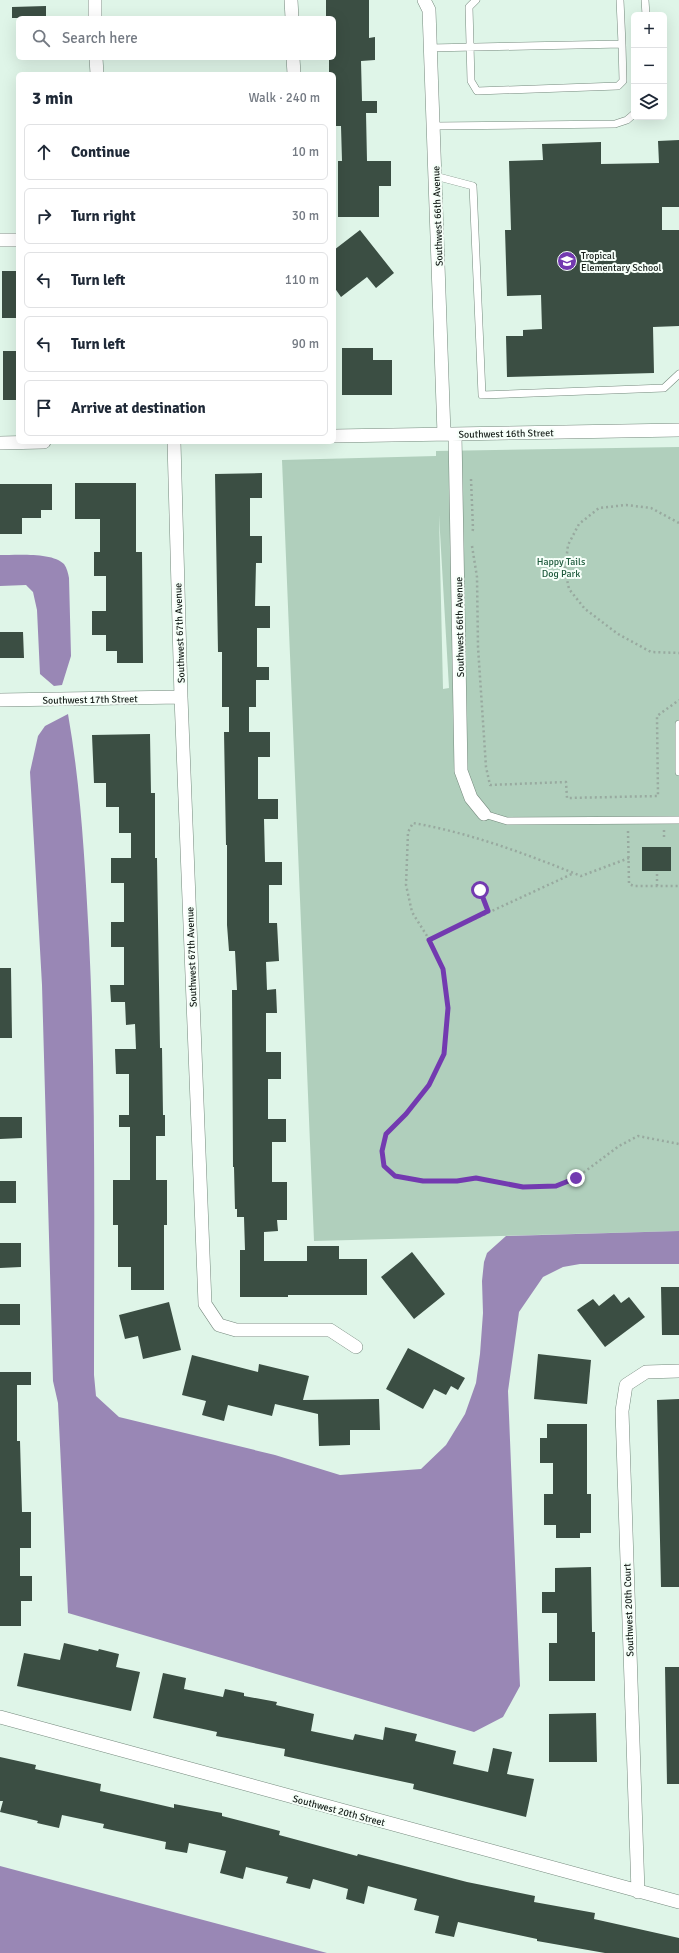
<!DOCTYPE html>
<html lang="en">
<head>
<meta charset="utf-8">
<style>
  :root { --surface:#fff; --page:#f6f6f7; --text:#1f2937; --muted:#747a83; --line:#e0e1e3 }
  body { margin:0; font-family:Signika,sans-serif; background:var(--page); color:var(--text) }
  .controls { position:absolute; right:12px; top:12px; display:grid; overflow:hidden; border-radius:6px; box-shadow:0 4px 16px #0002 }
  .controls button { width:36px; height:36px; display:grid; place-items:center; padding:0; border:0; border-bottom:1px solid var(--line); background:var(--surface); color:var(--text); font:20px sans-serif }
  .stop { position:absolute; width:12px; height:12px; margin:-9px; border:3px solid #733ab0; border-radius:50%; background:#fff }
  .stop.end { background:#733ab0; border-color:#fff; box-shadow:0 1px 4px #0008 }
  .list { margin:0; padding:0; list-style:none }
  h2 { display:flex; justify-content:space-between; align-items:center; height:52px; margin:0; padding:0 16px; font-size:17px }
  h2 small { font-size:13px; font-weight:400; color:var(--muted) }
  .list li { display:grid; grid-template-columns:26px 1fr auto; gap:12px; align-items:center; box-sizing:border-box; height:56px; margin:0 8px 8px; padding:0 8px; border:1px solid var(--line); border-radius:6px }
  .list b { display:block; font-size:15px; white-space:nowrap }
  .list em { font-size:13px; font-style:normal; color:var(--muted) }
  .icon { flex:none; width:22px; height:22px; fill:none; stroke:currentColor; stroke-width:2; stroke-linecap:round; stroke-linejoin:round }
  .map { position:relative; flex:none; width:679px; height:1953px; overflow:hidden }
  .search { position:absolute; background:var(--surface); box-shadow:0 4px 16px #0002; left:16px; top:16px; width:320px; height:44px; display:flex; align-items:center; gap:10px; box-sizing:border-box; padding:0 14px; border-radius:6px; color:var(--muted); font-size:15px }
  .panel { position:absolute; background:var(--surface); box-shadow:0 4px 16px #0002; left:16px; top:72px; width:320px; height:372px; border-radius:6px }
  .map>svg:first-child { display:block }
  .green { fill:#b0cfbc; fill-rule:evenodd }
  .water { fill:#9987b5 }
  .building { fill:#3b4e43 }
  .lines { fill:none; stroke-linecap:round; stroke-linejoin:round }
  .lane-casing { stroke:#75897d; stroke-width:8 }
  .street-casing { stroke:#75897d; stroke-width:14 }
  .path { stroke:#98a99f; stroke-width:2.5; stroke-dasharray:2 3; stroke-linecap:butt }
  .lane { stroke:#fff; stroke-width:7 }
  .street { stroke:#fff; stroke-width:13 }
  .route { stroke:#733ab0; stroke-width:5 }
  .labels { text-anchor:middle; stroke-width:4; stroke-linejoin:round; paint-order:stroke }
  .street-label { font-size:10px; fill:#171f1a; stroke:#f6fff9 }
  .poi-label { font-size:10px; fill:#171f1a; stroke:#f6fff9; text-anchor:start }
  .park-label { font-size:10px; fill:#1f5b3d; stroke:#f6fff9 }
</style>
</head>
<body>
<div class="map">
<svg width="679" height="1953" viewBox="0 0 679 1953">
  <rect width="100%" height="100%" fill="#dff5e8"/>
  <path class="green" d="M679,447V1231L314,1241L282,460L436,456V451ZM439,515L449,688L443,689Z"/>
  <path class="water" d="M0,555C15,555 53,552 64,564C67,568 68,573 69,578L71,656L62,685L54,686L40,674L37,610L33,592L26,585L0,586Z
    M68,714C81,788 85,864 89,939C96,1084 94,1230 94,1375L96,1396L119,1417L275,1455L340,1475L421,1469L446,1445L465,1414L476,1383L480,1354L483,1313L482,1281L484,1262L487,1253L506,1236L679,1231V1264H580L563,1267L543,1277L519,1312L508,1391L520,1686L503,1717L474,1732L68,1613L58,1403L53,1381L42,985L30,772L38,736L45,726Z
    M0,1866L327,1953H0Z"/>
  <path class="building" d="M326,0H369V38L375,37V60L361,61L362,101H377V113H366L367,161H391V186H379V217H338V161H342L341,126H334V74H329V58H334V18H326Z
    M46,6V18H12V7Z
    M679,140V207H662V230H679V326L653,327L654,373L507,377L506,336H523V330L542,329L541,295L507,296L505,230H511L509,161L543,160L542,144L601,142V164L659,163L658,141Z
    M360,230L394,273L376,288L367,277L341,297L334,287V250Z
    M2,271H18V318H2Z
    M342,348H373V360H392V395H342Z
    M3,351H18V400H3Z
    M262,473V498H250V536H262V563H256L255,606H270V628H257V667H269V680H256V707H249V732H270V757H258V799H278V819H264L265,862H282V885H269V923H277L279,961L266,962L267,990L276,989L277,1013H266V1052H281V1079H268V1119H286V1142H272V1182H287V1220H277L278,1231L264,1232V1261H307V1246H339V1259H367V1295H288V1297H240V1250H245L244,1217H237V1209H235L234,1167H233L232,990H237L235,951H229L227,925V845H226L224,732H229V707H222V652H218L215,474Z
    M75,483H136V552H142L143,663H117V651H106V635H92V611H106V576H94V552H100V519H75Z
    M0,484H52V510H41V518H22V534H0Z
    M0,632H23L24,658H0Z
    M150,734L151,793H155V858H157L160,1048H162L163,1115H165V1136H156V1180H167V1225H164V1290H131V1267H118V1225H113V1180H130V1127H119V1115H129V1074H116L115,1049H136L135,1024L126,1025L125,1002H111L110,985H124V947H111V922H124V883H111V858H131V833H119V807H106V783H94L92,735Z
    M642,847H671V871H642Z
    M0,968H11L12,1038H0Z
    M0,1117H22V1138L0,1139Z
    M0,1181H16V1203H0Z
    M0,1243H21V1267L0,1268Z
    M412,1252L445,1294L414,1319L381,1277Z
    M661,1287H679V1335H662Z
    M614,1294L621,1303L629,1297L645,1317L605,1347L577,1310L593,1299L599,1306Z
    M169,1302L181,1350L143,1359L138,1336L125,1339L119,1315Z
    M0,1304H20V1325H0Z
    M408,1348L465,1378L458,1390L451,1386L446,1395L434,1389L423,1409L386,1389Z
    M538,1354L591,1360L587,1404L534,1399Z
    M192,1355L258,1372L259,1364L309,1376L303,1400L379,1399L380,1430H350V1445L319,1446L318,1414L275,1404L272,1416L228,1405L224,1421L202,1415L206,1401L182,1395Z
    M0,1372H31V1385H17V1441H20L22,1512H31V1548H20V1576H32V1601H21V1626H0Z
    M679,1399V1587H661L657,1400Z
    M547,1424H587V1494H591V1533H580V1538H556V1525H544V1494H553V1463H540V1438H547Z
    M591,1567L592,1632H595V1681H549V1643H557V1613H542V1592H555V1568Z
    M64,1643L98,1651L99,1649L119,1654L116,1667L140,1672L131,1711L17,1686L24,1653L60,1660Z
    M665,1667H679V1784H667Z
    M163,1673L186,1678L184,1689L223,1697L225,1689L244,1693V1696L277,1702L276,1705L314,1714L311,1731L353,1740L355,1734L383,1740L385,1727L417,1734L415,1741L456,1751L453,1764L488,1772L493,1748L512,1752L507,1774L534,1779L526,1817L413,1789L414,1784L284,1756L285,1749L216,1736L217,1732L153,1718Z
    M596,1713L597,1762H549V1714Z
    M0,1757L36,1765L35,1769L101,1784L100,1791L174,1808V1804L222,1813V1816L280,1831L279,1835L357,1856L358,1854L467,1882L535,1896L534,1902L595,1913L594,1919L679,1938V1953H605L537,1941V1939L458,1922L454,1937L435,1933L439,1916L414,1910L417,1899L368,1886L364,1904L346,1899L348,1889L313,1879L310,1889L286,1883L288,1877L246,1867L243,1879L220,1873L226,1851L189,1843L187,1853L165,1849L166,1842L103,1828L104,1824L62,1815L59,1828L37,1823L38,1821L0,1812L3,1801H0Z"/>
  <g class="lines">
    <g class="lane-casing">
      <path id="lane" d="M476,0L469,7L471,81L477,91L618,86L623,81L622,44
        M645,0L646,15
        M430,48L622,44L620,0
        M434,126L615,124L627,120L634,114
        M435,176L473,186L482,395L664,388L679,374
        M679,724V772
        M484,814L507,821L679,820"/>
    </g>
    <g class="street-casing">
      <path id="street" d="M95,0V18
        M291,0L292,18
        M424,0L429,10L444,434
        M96,58L97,74
        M293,58L294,74
        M0,240H18
        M455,434L461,771L471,798L484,814
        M334,436L679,430
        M174,442L181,697L205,1304L219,1325L236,1330H330L356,1347
        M0,443L44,442
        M0,700L181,697
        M0,1717L679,1902
        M638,1892L622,1411L626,1385L646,1372L679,1371"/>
    </g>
    <path class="path" d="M471,479L473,529L472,533
      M679,523L651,508L626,505L599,508L579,524L568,545L565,570L569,589L585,609L618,634L651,652L679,653
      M472,546L477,577L478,647L486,767L490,785L566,782L567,798L658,796L657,716L679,700
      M664,830V840
      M628,831L629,884L634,886H679
      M629,858L581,876C526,854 471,833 413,823L408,832L406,885L412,912L432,944L443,969L448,1008L444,1054L429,1085L406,1114L386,1134L382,1151L384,1166L395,1176L423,1181H457L476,1178L523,1187L556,1186L576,1178L619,1146L638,1136L679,1144
      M657,874V886
      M480,890L488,911
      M429,940L574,873"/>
    <use href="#lane" class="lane"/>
    <use href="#street" class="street"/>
  </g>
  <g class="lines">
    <path class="route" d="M480,890L488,911L429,940L443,969L448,1008L444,1054L429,1085L406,1114L386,1134L382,1151L384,1166L395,1176L423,1181H457L476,1178L523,1187L556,1186L576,1178"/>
  </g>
  <defs>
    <g id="school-disc" transform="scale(1)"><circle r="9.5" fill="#733ab0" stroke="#f6fff9"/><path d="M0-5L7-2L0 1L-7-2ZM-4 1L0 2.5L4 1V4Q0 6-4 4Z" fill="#fff"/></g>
  </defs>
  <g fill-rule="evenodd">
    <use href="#school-disc" x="567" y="261"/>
  </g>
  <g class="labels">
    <g class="street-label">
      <text transform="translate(437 216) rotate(-92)" y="4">Southwest 66th Avenue</text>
      <text transform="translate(506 433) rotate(-1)" y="4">Southwest 16th Street</text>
      <text transform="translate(459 627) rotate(-91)" y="4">Southwest 66th Avenue</text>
      <text transform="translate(179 633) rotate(-92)" y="4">Southwest 67th Avenue</text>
      <text transform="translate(90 699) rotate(-1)" y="4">Southwest 17th Street</text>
      <text transform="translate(191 957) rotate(-92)" y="4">Southwest 67th Avenue</text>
      <text transform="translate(628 1610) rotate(-92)" y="4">Southwest 20th Court</text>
      <text transform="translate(339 1810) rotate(15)" y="4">Southwest 20th Street</text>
    </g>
    <g class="poi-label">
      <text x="581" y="259">Tropical<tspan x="581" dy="12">Elementary School</tspan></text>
    </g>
    <g class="park-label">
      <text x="561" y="565">Happy Tails<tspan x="561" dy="12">Dog Park</tspan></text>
    </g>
  </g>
</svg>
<div class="controls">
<button>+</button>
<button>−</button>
<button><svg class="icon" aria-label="layers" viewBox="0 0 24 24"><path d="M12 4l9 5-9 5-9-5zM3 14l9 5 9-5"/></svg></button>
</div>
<div class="stop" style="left:480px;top:890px"></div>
<div class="stop end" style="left:576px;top:1178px"></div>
<div class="search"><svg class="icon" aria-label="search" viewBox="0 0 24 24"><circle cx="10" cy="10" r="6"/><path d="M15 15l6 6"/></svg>Search here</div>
<section class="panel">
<h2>3 min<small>Walk · 240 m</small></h2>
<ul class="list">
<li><svg class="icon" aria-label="ahead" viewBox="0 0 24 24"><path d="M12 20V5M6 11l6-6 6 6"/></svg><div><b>Continue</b></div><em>10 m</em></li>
<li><svg class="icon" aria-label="right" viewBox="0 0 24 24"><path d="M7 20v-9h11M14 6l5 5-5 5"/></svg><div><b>Turn right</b></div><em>30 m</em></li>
<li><svg class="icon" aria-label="left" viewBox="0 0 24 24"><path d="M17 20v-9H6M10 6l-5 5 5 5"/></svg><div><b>Turn left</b></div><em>110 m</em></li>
<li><svg class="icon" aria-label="left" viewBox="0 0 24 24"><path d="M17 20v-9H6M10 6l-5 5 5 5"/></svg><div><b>Turn left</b></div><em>90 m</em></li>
<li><svg class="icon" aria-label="arrive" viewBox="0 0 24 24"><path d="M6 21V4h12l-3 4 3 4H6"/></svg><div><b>Arrive at destination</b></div></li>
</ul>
</section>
</div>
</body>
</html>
